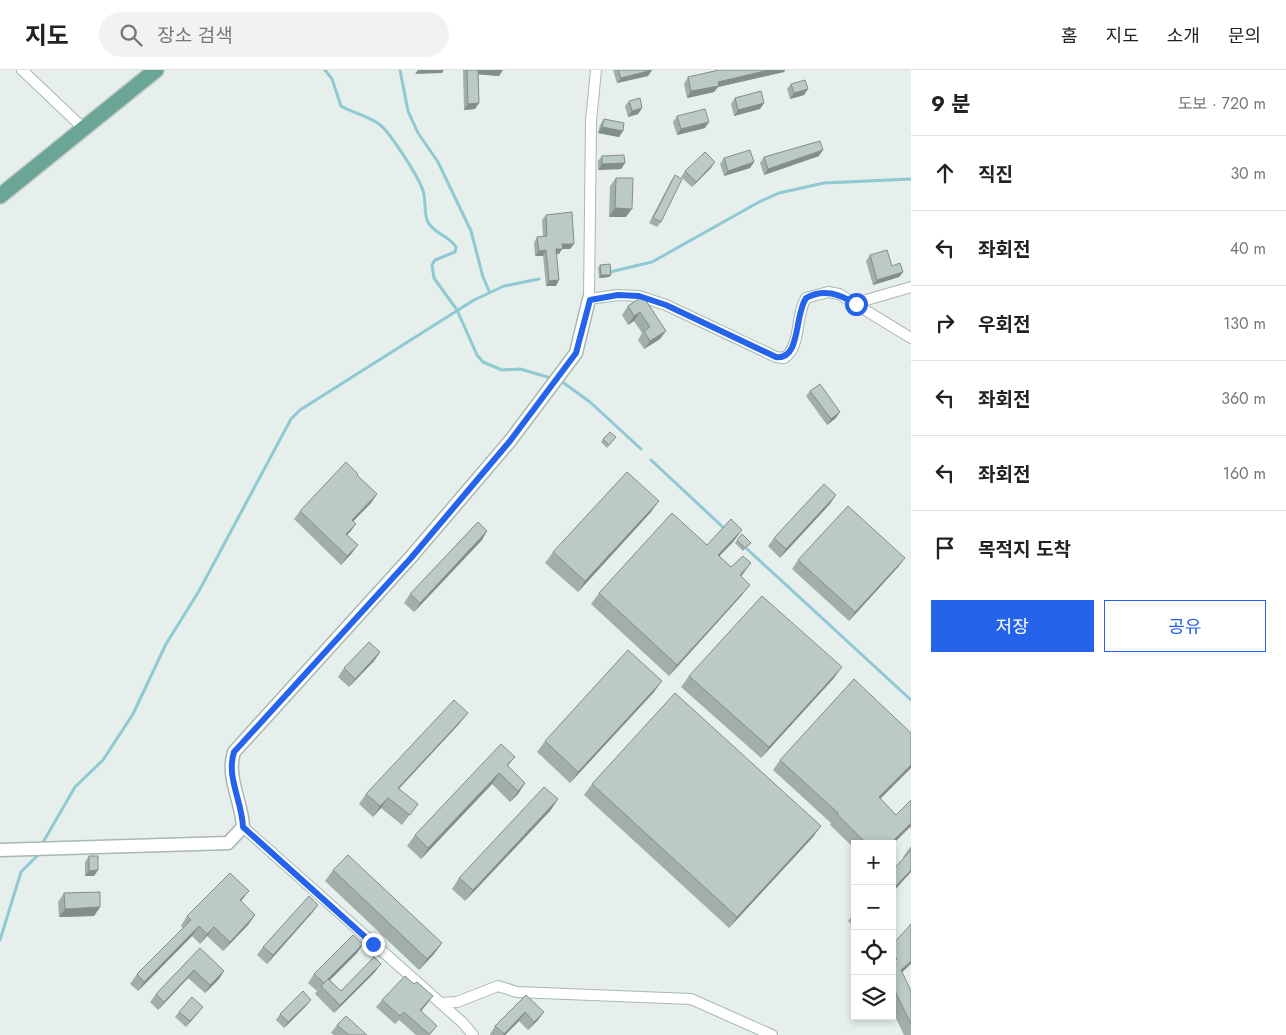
<!DOCTYPE html>
<html lang="ko">
<head>
<meta charset="utf-8">
<style>
  :root { --surface:#fff; --page:#f2f2f2; --text:#222; --muted:#767676; --line:#e0e0e0; --accent:#2563eb }
  body { margin:0; font-family:Jost,"Noto Sans KR",sans-serif; background:var(--page); color:var(--text) }
  .controls { position:absolute; right:15px; bottom:15px; display:grid; overflow:hidden; border-radius:0px; box-shadow:0 2px 8px #0003 }
  .controls button { width:45px; height:45px; display:grid; place-items:center; padding:0; border:0; border-bottom:1px solid var(--line); background:var(--surface); color:var(--text); font:25px sans-serif }
  .stop { position:absolute; width:15px; height:15px; margin:-11px; border:4px solid #2563eb; border-radius:50%; background:#fff }
  .stop.end { background:#2563eb; border-color:#fff; box-shadow:0 1px 5px #0008 }
  .list { margin:0; padding:0; list-style:none }
  h2 { display:flex; justify-content:space-between; align-items:center; height:65px; margin:0; padding:0 20px; font-size:21px }
  h2 small { font-size:16px; font-weight:400; color:var(--muted) }
  .list li { display:grid; grid-template-columns:32px 1fr auto; gap:15px; align-items:center; box-sizing:border-box; height:75px; padding:0 20px; border-top:1px solid var(--line) }
  .list b { display:block; font-size:19px; white-space:nowrap }
  .list em { font-size:16px; font-style:normal; color:var(--muted) }
  .actions { display:flex; gap:10px; padding:15px 20px }
  .actions a { flex:1; padding:11px 0; border:1px solid var(--accent); border-radius:0px; text-align:center; font-size:18px; color:var(--accent) }
  .actions .main { background:var(--accent); color:#fff }
  .icon { flex:none; width:28px; height:28px; fill:none; stroke:currentColor; stroke-width:2; stroke-linecap:round; stroke-linejoin:round }
  .map { position:relative; flex:none; width:911px; height:965px; overflow:hidden }
  header { display:flex; align-items:center; gap:30px; box-sizing:border-box; height:70px; padding:0 25px; background:var(--surface); border-bottom:1px solid var(--line) }
  header strong { font-size:24px }
  nav { display:flex; gap:28px; margin-inline-start:auto; font-size:18px }
  .search { width:350px; height:45px; background:var(--page); display:flex; align-items:center; gap:12px; box-sizing:border-box; padding:0 18px; border-radius:28px; color:var(--muted); font-size:19px }
  main { display:flex }
  aside { flex:1; background:var(--surface) }
  .map>svg:first-child { display:block }
  .lines { fill:none; stroke-linecap:round; stroke-linejoin:round }
  .stream { stroke:#8ec9d4; stroke-width:3 }
  .minor-casing { stroke:#a8b8b2; stroke-width:12 }
  .tertiary-casing { stroke:#a8b8b2; stroke-width:15 }
  .primary-casing { stroke:#c2cac8; stroke-width:18 }
  .minor { stroke:#fff; stroke-width:10 }
  .tertiary { stroke:#fff; stroke-width:12 }
  .primary { stroke:#6aa596; stroke-width:15 }
  .wall { fill:#a1aea9 }
  .shaded-wall { fill:#838d89 }
  .building { fill:#bbcac4; stroke:#838d89 }
  .route { stroke:#2563eb; stroke-width:6 }
</style>
</head>
<body>
<header>
<strong>지도</strong>
<div class="search"><svg class="icon" aria-label="search" viewBox="0 0 24 24"><circle cx="10" cy="10" r="6"/><path d="M15 15l6 6"/></svg>장소 검색</div>
<nav><a>홈</a><a>지도</a><a>소개</a><a>문의</a></nav>
</header>
<main>
<div class="map">
<svg width="911" height="965" viewBox="0 0 911 965">
  <rect width="100%" height="100%" fill="#e6efeb"/>
  <g class="lines">
    <path class="stream" d="M325,0L332,9L341,36C353,43 368,46 379,54C390,62 417,105 422,118C427,128 423,143 428,152C434,164 450,166 456,177L455,182L435,190L432,195L434,208L457,240L477,285L483,292L502,300L520,299L551,308
      M400,0L408,41L418,63L438,92L471,161L483,207L489,221
      M610,202L652,192L759,132L779,123L824,113L911,109
      M561,311L590,332L641,379
      M651,390L726,460
      M747,479L911,630
      M42,774L75,717L103,690L133,644L166,574L199,521L291,349L300,340L474,230L504,216L539,209
      M0,870L21,802L38,785"/>
    <g class="minor-casing">
      <path id="minor" d="M22,0L83,58
        M596,0L591,51L589,229L618,225L639,226L666,235L776,287L784,288C802,276 795,245 806,228L828,222L839,224L911,268
        M856,233L911,217
        M243,757L463,953L473,965
        M440,933L457,932L498,916L517,922L691,929L772,965"/>
    </g>
    <g class="tertiary-casing">
      <path id="tertiary" d="M0,780L228,773L243,757C242,732 226,707 234,682L411,487L510,371L576,283L589,229"/>
    </g>
    <g class="primary-casing">
      <path id="primary" d="M0,126L156,0"/>
    </g>
    <use href="#minor" class="minor"/>
    <use href="#tertiary" class="tertiary"/>
    <use href="#primary" class="primary"/>
  </g>
  <path class="wall" d="M463,0H503L499,6L478,4L479,33L475,39L464,40Z
    M613,0H652L648,6L617,13Z
    M719,0H785L784,2L718,17L714,22L687,28L684,14L688,7Z
    M791,14L808,19L804,25L790,29L787,19Z
    M735,28L764,33L760,39L734,46L731,34Z
    M629,31L642,38L638,44L628,47L625,36Z
    M677,46L705,58L677,65L673,52Z
    M604,49L623,61L619,67L598,63L600,55Z
    M602,86L625,93L621,99L598,100V91Z
    M819,86L764,105L760,93L764,87Z
    M724,88L754,92L750,98L724,106L720,94Z
    M711,98L692,117L681,107L685,101Z
    M675,105L661,152L657,157L649,153L671,111Z
    M616,108L626,147H609L610,116Z
    M546,145L574,174L570,179H562L559,184H557L556,216H546L543,186H535L534,173L537,167H543L542,150Z
    M870,185L892,196L903,202L899,207L873,215L866,191Z
    M600,195L611,205L609,207L599,208L598,198Z
    M643,226L660,269L644,279L638,270L642,263L634,251L628,255L622,245L628,236Z
    M810,321L836,348L827,355L806,326Z
    M616,367L607,378L601,372L603,369Z
    M357,405L377,424L371,433L353,451L356,454L347,465L352,483L341,495L294,449L300,441Z
    M830,434L780,488L768,476L774,468Z
    M651,442L578,522L545,493L553,482Z
    M482,470L414,542L404,533L410,524Z
    M737,470L751,473L743,481L735,473Z
    M734,471L719,486L731,497L743,504L741,506L742,525L669,606L591,534L599,523L707,475Z
    M798,490L899,496L849,551L792,499Z
    M380,582L374,591L349,617L338,607L344,598Z
    M689,606L834,608L761,688L681,617Z
    M654,622L570,713L537,682L545,671Z
    M460,653L399,719L418,734L402,755L381,738L373,747L359,734L366,724Z
    M515,687L508,696L525,713L518,724L510,732L492,714L421,789L407,776L415,765Z
    M780,690L911,698L880,729L896,745L911,730V759L910,757L892,774H855V779L830,755L831,753L773,700Z
    M592,714L813,767L729,858L584,725Z
    M558,729L550,741L465,831L452,819L459,808Z
    M911,776V802L903,787Z
    M89,786L98,800L94,806H85V792Z
    M333,800L442,873L434,884L419,900L325,811Z
    M64,823L100,837L94,846L59,847L58,832Z
    M241,831L249,854L223,881L207,866L200,874L192,866L138,921L130,914L137,904L183,858L181,856L187,846Z
    M318,835L312,843L267,894L257,885L263,877Z
    M855,842V857L848,851Z
    M363,874L357,883L330,910L341,921L375,902L334,943L315,924L317,921L308,913L314,904Z
    M892,875L902,903L911,921V965H904L892,940Z
    M200,878L224,901L219,909L205,923L188,908L158,940L150,932L156,924Z
    M414,914L433,926L421,941L437,956L430,965H416L399,950L395,954L376,937L382,930Z
    M526,925L538,950L528,960L519,951L505,965H490V964L495,956Z
    M307,935L284,958L276,950L280,944Z
    M179,942H199L186,957L175,947Z
    M337,955L367,965H334L331,963Z"/>
  <path class="shaded-wall" d="M418,0H444L442,3L415,4Z
    M476,0H503L499,6L474,4Z
    M652,0L648,6L617,13L621,8Z
    M769,0H785L784,2L718,17L714,22L687,28L691,21L718,12Z
    M808,19L804,25L790,29L794,23Z
    M479,33L475,39L464,40L468,34Z
    M764,33L760,39L734,46L738,40Z
    M642,38L638,44L628,47L632,41Z
    M709,52L705,58L677,65L681,59Z
    M602,57L623,61L619,67L598,63Z
    M823,80L819,86L764,105L768,99Z
    M715,92L711,98L692,117L696,112Z
    M754,92L750,98L724,106L728,101Z
    M625,93L621,99L598,100L602,94Z
    M615,138L632,139L626,147H609Z
    M562,174H574L570,179H562L559,184L552,185L556,179Z
    M546,180L543,186H535L539,181Z
    M903,202L899,207L873,215L877,210Z
    M601,205H611L609,207L599,208Z
    M559,210L556,216H546L549,211Z
    M640,242L634,251L628,255L634,246Z
    M666,261L660,269L644,279L650,271Z
    M840,342L836,348L827,355L831,349Z
    M377,424L371,433L346,459L352,450Z
    M836,425L830,434L780,488L786,479Z
    M659,431L651,442L578,522L585,511Z
    M356,454L350,462L340,472L346,464Z
    M742,460L734,471L710,496L718,485Z
    M487,461L482,470L414,542L420,533Z
    M358,475L352,483L341,495L347,486Z
    M905,488L899,496L849,551L855,542Z
    M751,493L743,504L732,516L740,505Z
    M750,515L742,525L669,606L677,595Z
    M380,582L374,591L349,617L355,609Z
    M842,597L834,608L761,688L769,677Z
    M662,611L654,622L570,713L578,702Z
    M468,643L460,653L390,728L398,718Z
    M911,695V698L871,738L879,727Z
    M499,703L492,714L421,789L428,778Z
    M525,713L518,724L510,732L518,721Z
    M388,728L381,738L373,747L380,736Z
    M558,729L550,741L465,831L473,820Z
    M911,753V755L910,757L892,775V774H890Z
    M821,756L813,767L729,858L737,847Z
    M98,800L94,806H85L89,801Z
    M911,800V802L892,823V820Z
    M249,821L242,830L233,839L240,830Z
    M318,835L312,843L267,894L273,885Z
    M100,837L94,846L59,847L65,839Z
    M255,845L249,854L223,881L230,872Z
    M199,856L192,866L138,921L144,912Z
    M214,857L207,866L200,874L207,864Z
    M442,873L434,884L419,900L427,889Z
    M363,874L357,883L323,917L324,913Z
    M911,891V894L894,910L901,900Z
    M381,894L375,902L334,943L340,935Z
    M194,900L188,908L158,940L164,932Z
    M224,901L219,909L205,923L210,915Z
    M433,926L427,934L415,948L420,940Z
    M311,930L307,935L284,958L288,952Z
    M203,937L199,942L186,957L190,951Z
    M525,942L519,951L505,965H503Z
    M544,942L538,950L528,960L534,952Z"/>
  <path class="building" d="M467,0H478L479,33L468,34Z
    M618,0H652L621,8Z
    M719,0H769L718,12L719,16L691,21L688,7Z
    M805,10L808,19L794,23L791,14Z
    M761,21L764,33L738,40L735,28Z
    M640,28L642,38L632,41L629,31Z
    M705,39L709,52L681,59L677,46Z
    M604,49L624,53L623,61L602,57Z
    M820,71L823,80L768,99L764,87Z
    M750,80L754,92L728,101L724,88Z
    M705,82L715,92L696,112L685,101Z
    M624,85L625,93L602,94V86Z
    M675,105L682,109L661,152L653,148Z
    M616,108H633L632,139L615,138Z
    M572,142L574,174H562L563,179H556L559,210L549,211L546,180L539,181L537,167L547,166L546,145Z
    M887,180L892,196L900,193L903,202L877,210L870,185Z
    M610,194L611,205H601L600,195Z
    M643,226L666,261L650,271L644,261L650,257L640,242L634,246L628,236Z
    M820,314L840,342L831,349L810,321Z
    M610,362L616,367L609,375L603,369Z
    M346,392L358,404L357,405L377,424L352,450L356,454L346,464L358,475L347,486L300,441Z
    M627,402L659,431L585,511L553,482Z
    M824,414L836,425L786,479L774,468Z
    M848,436L905,488L855,542L798,490Z
    M672,443L707,475L731,449L742,460L718,485L731,497L743,486L751,493L740,505L750,515L677,595L599,523Z
    M478,452L487,461L420,533L410,524Z
    M742,464L751,473L745,478L737,470Z
    M762,526L842,597L769,677L689,606Z
    M369,572L380,582L355,609L344,598Z
    M628,580L662,611L578,702L545,671Z
    M854,609L911,663V695L879,727L896,745L911,730V753L890,774H867L837,744L838,743L780,690Z
    M675,623L821,756L737,847L592,714Z
    M454,630L468,643L398,718L418,734L410,745L388,728L380,736L366,724Z
    M501,674L515,687L507,695L525,713L518,721L499,703L428,778L415,765Z
    M544,717L558,729L473,820L459,808Z
    M911,780V800L892,820V801Z
    M348,785L442,873L427,889L333,800Z
    M89,786H98V800L89,801Z
    M230,803L249,821L240,830L255,845L230,872L214,857L207,864L199,856L144,912L137,904L191,850L187,846Z
    M100,822V837L65,839L64,823Z
    M309,826L318,835L273,885L263,877Z
    M911,854V891L901,900L911,921V954L892,915V892L897,889L892,885V875Z
    M353,865L363,874L324,913L314,904Z
    M200,878L224,901L210,915L194,900L164,932L156,924Z
    M374,887L381,894L340,935L321,916L328,909L341,921Z
    M405,906L414,914L417,912L433,926L420,940L437,956L429,964L404,942L400,946L382,930Z
    M303,921L311,930L288,952L280,944Z
    M526,925L544,942L534,952L525,942L504,964L495,956Z
    M192,927L203,937L190,951L179,942Z
    M346,946L367,965H349L337,955Z"/>
  <g class="lines">
    <path class="route" d="M373,874L243,757C242,731 226,707 234,682L411,488L510,371L576,283L590,230L618,225L639,226L666,235L776,287C801,290 794,246 806,228C824,218 839,224 856,234"/>
  </g>
</svg>
<div class="controls">
<button>+</button>
<button>−</button>
<button><svg class="icon" aria-label="locate" viewBox="0 0 24 24"><circle cx="12" cy="12" r="6"/><path d="M12 2v4M12 18v4M2 12h4M18 12h4"/></svg></button>
<button><svg class="icon" aria-label="layers" viewBox="0 0 24 24"><path d="M12 4l9 5-9 5-9-5zM3 14l9 5 9-5"/></svg></button>
</div>
<div class="stop" style="left:856px;top:234px"></div>
<div class="stop end" style="left:373px;top:874px"></div>
</div>
<aside>
<h2>9 분<small>도보 · 720 m</small></h2>
<ul class="list">
<li><svg class="icon" aria-label="ahead" viewBox="0 0 24 24"><path d="M12 20V5M6 11l6-6 6 6"/></svg><div><b>직진</b></div><em>30 m</em></li>
<li><svg class="icon" aria-label="left" viewBox="0 0 24 24"><path d="M17 20v-9H6M10 6l-5 5 5 5"/></svg><div><b>좌회전</b></div><em>40 m</em></li>
<li><svg class="icon" aria-label="right" viewBox="0 0 24 24"><path d="M7 20v-9h11M14 6l5 5-5 5"/></svg><div><b>우회전</b></div><em>130 m</em></li>
<li><svg class="icon" aria-label="left" viewBox="0 0 24 24"><path d="M17 20v-9H6M10 6l-5 5 5 5"/></svg><div><b>좌회전</b></div><em>360 m</em></li>
<li><svg class="icon" aria-label="left" viewBox="0 0 24 24"><path d="M17 20v-9H6M10 6l-5 5 5 5"/></svg><div><b>좌회전</b></div><em>160 m</em></li>
<li><svg class="icon" aria-label="arrive" viewBox="0 0 24 24"><path d="M6 21V4h12l-3 4 3 4H6"/></svg><div><b>목적지 도착</b></div></li>
</ul>
<div class="actions"><a class="main">저장</a><a>공유</a></div>
</aside>
</main>
</body>
</html>
